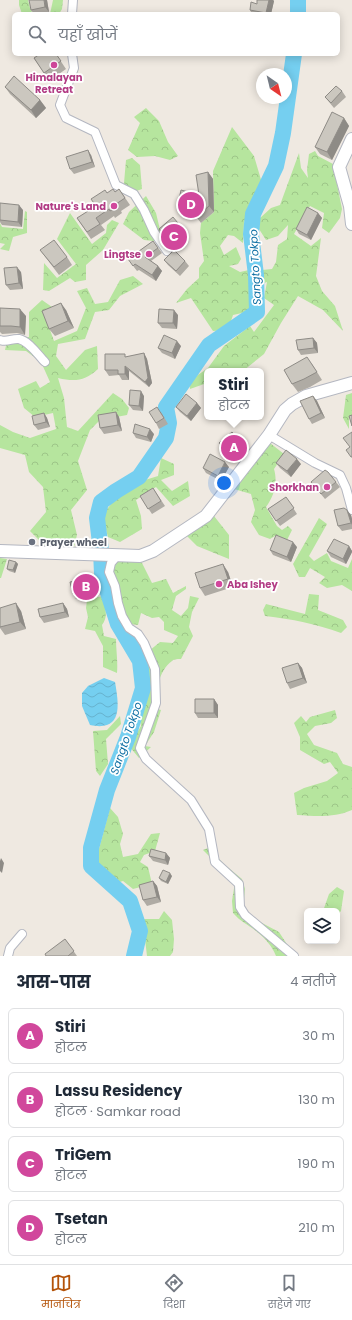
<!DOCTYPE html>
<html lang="hi">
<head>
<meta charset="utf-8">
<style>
  :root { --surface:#fff; --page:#f2f2f3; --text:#1f2937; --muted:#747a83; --line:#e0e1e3; --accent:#b45309 }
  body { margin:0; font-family:Poppins,"Noto Sans Devanagari",sans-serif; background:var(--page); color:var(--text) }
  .controls { position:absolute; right:12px; bottom:12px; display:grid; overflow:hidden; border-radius:6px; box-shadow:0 2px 10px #0003 }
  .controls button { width:36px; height:36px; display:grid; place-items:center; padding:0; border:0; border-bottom:1px solid var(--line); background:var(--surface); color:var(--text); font:20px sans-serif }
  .compass { position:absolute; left:256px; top:68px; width:36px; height:36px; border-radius:50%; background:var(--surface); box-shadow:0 2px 10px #0003; rotate:145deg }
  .you { position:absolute; left:224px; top:483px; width:14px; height:14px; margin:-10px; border:3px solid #fff; border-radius:50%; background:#1a73e8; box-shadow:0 0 0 6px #1a73e833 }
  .badge { display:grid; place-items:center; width:26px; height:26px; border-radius:50%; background:var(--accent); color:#fff; font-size:13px; font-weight:700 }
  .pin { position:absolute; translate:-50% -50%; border:2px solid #fff; box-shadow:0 1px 4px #0006 }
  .popup { position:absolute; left:204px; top:368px; width:60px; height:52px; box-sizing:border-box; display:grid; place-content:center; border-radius:6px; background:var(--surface); filter:drop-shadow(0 1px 3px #0005); font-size:13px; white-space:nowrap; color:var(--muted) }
  .popup b { font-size:15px; color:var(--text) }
  .popup::after { content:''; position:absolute; left:50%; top:100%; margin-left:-8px; border:8px solid transparent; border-top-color:var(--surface) }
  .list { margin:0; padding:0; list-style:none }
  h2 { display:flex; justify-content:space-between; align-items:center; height:52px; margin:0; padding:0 16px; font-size:17px }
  h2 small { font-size:13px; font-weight:400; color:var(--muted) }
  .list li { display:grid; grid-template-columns:26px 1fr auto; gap:12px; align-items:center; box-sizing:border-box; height:56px; margin:0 8px 8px; padding:0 8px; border:1px solid var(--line); border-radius:6px }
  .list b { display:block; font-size:15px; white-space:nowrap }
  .list p { margin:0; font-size:13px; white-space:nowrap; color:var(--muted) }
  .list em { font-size:13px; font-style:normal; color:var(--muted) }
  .icon { flex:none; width:22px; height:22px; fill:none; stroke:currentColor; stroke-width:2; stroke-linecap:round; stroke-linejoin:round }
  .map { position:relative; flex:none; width:352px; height:956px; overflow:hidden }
  .search { position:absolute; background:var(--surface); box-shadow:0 2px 10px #0003; left:12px; right:12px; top:12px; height:44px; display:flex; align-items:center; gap:10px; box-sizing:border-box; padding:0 14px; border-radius:6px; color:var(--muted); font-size:15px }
  .sheet { height:308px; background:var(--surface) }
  nav { display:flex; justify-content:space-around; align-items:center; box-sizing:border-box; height:56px; border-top:1px solid var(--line); background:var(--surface); font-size:11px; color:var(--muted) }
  nav a { display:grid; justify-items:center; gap:2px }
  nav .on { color:var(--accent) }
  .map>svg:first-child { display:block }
  .forest { fill:url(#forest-crowns) }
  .water { fill:url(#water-waves) }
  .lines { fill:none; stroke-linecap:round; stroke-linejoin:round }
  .river { stroke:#75cff0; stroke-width:16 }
  .street-casing { stroke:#b4b7c1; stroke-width:10 }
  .secondary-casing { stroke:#b4b7c1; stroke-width:14 }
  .street { stroke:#fff; stroke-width:8 }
  .secondary { stroke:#fff; stroke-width:12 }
  .wall { fill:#afaba4 }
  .shaded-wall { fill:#8e8b86 }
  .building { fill:#cbc7bf; stroke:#8e8b86 }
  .hotel-dot { fill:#d1479c; stroke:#fff; stroke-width:1.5 }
  .worship-dot { fill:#6b7280; stroke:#fff; stroke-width:1.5 }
  .labels { text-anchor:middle; stroke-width:3.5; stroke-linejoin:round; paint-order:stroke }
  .hotel-label { font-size:10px; font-weight:bold; fill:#b23c85; stroke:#fff; text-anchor:end }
  .worship-label { font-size:10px; font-weight:bold; fill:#5b616d; stroke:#fff; text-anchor:start }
  .water-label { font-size:11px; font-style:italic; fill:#0d6fa3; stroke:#fff }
</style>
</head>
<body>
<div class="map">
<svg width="352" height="956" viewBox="0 0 352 956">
  <defs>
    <pattern id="forest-crowns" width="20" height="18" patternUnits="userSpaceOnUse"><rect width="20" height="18" fill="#b6e59e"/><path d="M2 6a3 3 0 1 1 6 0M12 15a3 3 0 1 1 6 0" fill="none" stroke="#9dc588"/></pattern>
    <pattern id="water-waves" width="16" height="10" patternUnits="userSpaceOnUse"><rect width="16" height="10" fill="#75cff0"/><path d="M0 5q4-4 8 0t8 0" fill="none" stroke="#66b2ce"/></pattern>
  </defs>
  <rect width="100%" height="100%" fill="#efe9e1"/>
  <path class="forest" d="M19,0H28L30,8L33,14H22L19,5Z
    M53,0H63L62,9L59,14H50Z
    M146,108L159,121L168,142L178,156L170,160L155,156L137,157L128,150L140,123L134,117Z
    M232,127L254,156L262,183L253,208L244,222L243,243L234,236L228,235L220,246L224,255L236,247L241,259L238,264L229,266L240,272L249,270L253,298L251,311L233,315L228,330L213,331L191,298L176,303L187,289L199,278V268L204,261L200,233L201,223L214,212L213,171Z
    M315,151L318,156L333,164L342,209L340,218L329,233L322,228L324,213L310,206L294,234L311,246L321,238L316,276L322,291L335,306L343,331L323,310L298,296L281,323L264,354L243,371H207V383L190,389L189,381L208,368L224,346L250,326L254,332L274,305L264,298L267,282L262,284V270L272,269L276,262L278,245L287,239L288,225L278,236L266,240L259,229L260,218L271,208L280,205L299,153L301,168L308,178L307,170L309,154Z
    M132,158L140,165L142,189L128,194L124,183L126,160Z
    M146,196L156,213L163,242L144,240L123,224L129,212Z
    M25,211L27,212V233L13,237L9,251L0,249L5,244L0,243V223L2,227L23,229Z
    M70,213L92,244L106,233L107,225L112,220L119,223L103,250L86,265V280L75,282L70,278L49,291L43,290L44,263L57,278L76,264L57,239Z
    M133,276L143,284L120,296L109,310L95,312L85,339L58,344L56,356L66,370L85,350L97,346L98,369C85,381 75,382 58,378L64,398L67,427L78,431L113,393L122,399L129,408L127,415L100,420L90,430L78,461L87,490L71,510L77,535L74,547L44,545L30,531L46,512L43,487L29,472L25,455L0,448V425L13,432L30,438L56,429L53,413L35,417L24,408L18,389L36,381L40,388L50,382L41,362L26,351L5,350L8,337H29V312L42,300L52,307L45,316L54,341L77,331L86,308L77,291L87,288L95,304L108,302L120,280Z
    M352,393V416L349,418V429L343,418L346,395Z
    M270,443L284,454L274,469C278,483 274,496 266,507L277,526L282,530L288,526L292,530L287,540L275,536L270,539L259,535L251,522L255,510L251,494L234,489Z
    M161,458L174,464V475L161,480L172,491L188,481L190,496L173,506L156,487L136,500L141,516L142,529L120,542L108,537L102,515L118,496L132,484L158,476Z
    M214,516L229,535V559L197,546L186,535Z
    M319,518L327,524L309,556L314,561L327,553L331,561L348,568L352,559V591L342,585L327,588L319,583L325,577L310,568L305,577H299L293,564Z
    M0,558L7,559L1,578H0Z
    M116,561H141L152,583L166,579L173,593L186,586V589L176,596L172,610L181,616L188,608L190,596L199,598L192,612L189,627L193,636L181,659C179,659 174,659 172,661C158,671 156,693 154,708L161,710L154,732L145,746L151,747L139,758L129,746L141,726C138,713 146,704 147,692C149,680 147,667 144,655L160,642L173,643L178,636L164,630V622L159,617L152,618L141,613L138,625L131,624L124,612L108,565Z
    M309,594L319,595L318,610L343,620L347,627L341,633C316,624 292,619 265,616L263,610L266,604L305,614Z
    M102,596C105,606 109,616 102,625L104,636L116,639C116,650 118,661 117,673L103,667V646L95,631L85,629L88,617L86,608L87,600Z
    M335,710L337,718L331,723L315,726L307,734L314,745L337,753L343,764L352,767V810C334,818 316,816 297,815L294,793L304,788L327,781L338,773L330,762L324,764L300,750V737L294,723L301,716L306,722L310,717Z
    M120,716L121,724L106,739L108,764L100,776L96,771L93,731L107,730Z
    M110,808L118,817L123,834L120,844L123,857L138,854L151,834L160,833L155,851L144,855L140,862L148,867L152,884L133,889L123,881L116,883L101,868L96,860Z
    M208,848L225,865L242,879L245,889L243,908L249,916L279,932L292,952V956H276C272,946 265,938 256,931C247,924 241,922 233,913L232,901L235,882L203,850Z
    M337,887L344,891L341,911L337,916V911H323L329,894Z
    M164,911L172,920L174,939L173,952L170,956H147L145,939L141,919H159Z"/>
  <path class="water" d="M104,678L115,682C119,705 123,732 90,725L82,706V693L88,686Z"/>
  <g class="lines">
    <path class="river" d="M298,0V14
      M134,956L140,931L130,901L91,866V848L107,790L128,737L143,688L140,661L118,624L102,574L101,551L97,518L101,502L116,491L139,477L166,438L169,423L166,407L209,345L257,312L256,275L251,234L253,214L276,166L283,133L294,54"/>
    <g class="street-casing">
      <path id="street" d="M72,14L73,0
        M72,54L74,68L60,105L66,118L95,132L116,185L134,194L144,210L154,232L167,251
        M0,340C7,343 12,338 19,339C29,341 38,355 45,362
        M269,435L315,463L340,475L346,488L352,510
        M117,556L111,563L109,572L115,586L118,603L122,616L129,628L138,634L144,643L155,669L156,703L140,748L146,759L191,800L209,829L215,862L239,884L240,907L245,915L294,956
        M8,956L10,948L22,934"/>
    </g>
    <g class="secondary-casing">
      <path id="secondary" d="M352,139L339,167L350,206L352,224
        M0,551L140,556L153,551L206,516L269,435L285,410L292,404L306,396L352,383"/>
    </g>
    <use href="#street" class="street"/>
    <use href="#secondary" class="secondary"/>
  </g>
  <path class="wall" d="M29,0H47L49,12L39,14H34L31,10Z
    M257,0H273L274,1L271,14H252L250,10L257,4Z
    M56,54L66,69L49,81L34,58Z
    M5,87L40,100L46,108L36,118L10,94Z
    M342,91L346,97L334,108L329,102L325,97Z
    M344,118L349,126L332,160L320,154L315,147Z
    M91,155L95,167L74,174L70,169Z
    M208,172L213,179L214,212L201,223L194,214L183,211L178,204L199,195Z
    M119,189L130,205L121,211L122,213L115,218L114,216L101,225L105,230L91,239L77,218L96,206L107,193L115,192Z
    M0,206L23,210L22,227L2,225L0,222Z
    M318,213L322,218L311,240L299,234L296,229Z
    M182,228L188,235L171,247L159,229Z
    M153,241L162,253L151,261L158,266L162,271L156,281L139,270L137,271L128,259Z
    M40,250L67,257L72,265L59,275Z
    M164,260L185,261L189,266L180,276L168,265Z
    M21,272L23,289L10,290L6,285Z
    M0,308L26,316L25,335L17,333L2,334L0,332Z
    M66,310L74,328L55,336L49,329Z
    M178,315L177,329L162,328L158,323Z
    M313,338L317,343L318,353L301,355L298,350Z
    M181,346L175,359L162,353L158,348Z
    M144,353L147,359L152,383L149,387L129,371V380H122L119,375L109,376L105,370L127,357Z
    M312,364L322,380L310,387L298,392L292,384Z
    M144,396L143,411L133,410L129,405Z
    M313,396L317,401L325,418L312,424L309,419Z
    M197,403L201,408L191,421L180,412L176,407Z
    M116,412L119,417L122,431L104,434L100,428Z
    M161,412L168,424L159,429L156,423Z
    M44,413L47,418L50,427L38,430L34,425Z
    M133,433L154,434L151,442L136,438Z
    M241,442L245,448L232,459L223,448L219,443Z
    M276,463L301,464L291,477L280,468Z
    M229,467L221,481L206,473L203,468Z
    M311,482H336L340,487L325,499Z
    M153,488L165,506L152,514L140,496Z
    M286,497L297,514L280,526L268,509Z
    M351,515L352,519V529L342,531L338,526Z
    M349,546L352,551V552L346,564L331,557L327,551Z
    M297,547L291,562L273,555L270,550Z
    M16,562L18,564L15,573L9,571L7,569Z
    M228,572L233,587L205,596L200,588Z
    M95,583L97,595L76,599L73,594Z
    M63,603L67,609L69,617L44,623L40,617Z
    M0,608L21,611L26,629L5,635L0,628Z
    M298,663L302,668L307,683L290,689L287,683Z
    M214,699L218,705V718H198L195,713Z
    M166,853L170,858L168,865L153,861L149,856Z
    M172,876L168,884L161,881L159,878Z
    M153,881L157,886L161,902L147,906L143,900Z
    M65,939L77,956H46Z"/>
  <path class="shaded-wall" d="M44,0H47L49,12L45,7Z
    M269,0H273L274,1L271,14H267L266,13Z
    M40,100L46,108L36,118L31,110Z
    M344,118L349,126L332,160L327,152Z
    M88,150L91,155L95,167L92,162Z
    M208,172L213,179L214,212L209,206Z
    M19,205L23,210L22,227L18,222Z
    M318,213L322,218L311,240L307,235Z
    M158,266L162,271L156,281L152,275Z
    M17,267L21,272L23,289L19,283Z
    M61,303L66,310L74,328L68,321Z
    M20,309L26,316L25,335L20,327Z
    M174,310L178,315L177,329L173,323Z
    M313,338L317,343L318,353L314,348Z
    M177,341L181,346L175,359L172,353Z
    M144,353L147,359L152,383L149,387L145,382Z
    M125,366L129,371V380L125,374Z
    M141,391L144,396L143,411L139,406Z
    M313,396L317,401L325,418L321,413Z
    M197,403L201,408L191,421L187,416Z
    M116,412L119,417L122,431L118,425Z
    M44,413L47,418L50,427L46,422Z
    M150,429L154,434L151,442L147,437Z
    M297,459L301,464L291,477L287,471Z
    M225,462L229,467L221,481L218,476Z
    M347,510L351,515L352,519V525L351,523Z
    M293,542L297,547L291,562L287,557Z
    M349,546L352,551V552L346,564L343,559Z
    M16,562L18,564L15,573L13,570Z
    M223,564L228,572L233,587L228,579Z
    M91,578L95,583L97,595L93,589Z
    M16,603L21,611L26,629L20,622Z
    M63,603L67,609L69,617L65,612Z
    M298,663L302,668L307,683L303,678Z
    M214,699L218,705V718L214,713Z
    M166,853L170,858L168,865L165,860Z
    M1,858L4,863L2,873L0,871V861Z
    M170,873L172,876L168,884L166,882Z
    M153,881L157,886L161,902L157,897Z"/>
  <path class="building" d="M29,0H44L45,7L31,10Z
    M257,0H269L266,13L250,10L251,2L257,4Z
    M40,54H56L61,61L44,73L34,58Z
    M14,76L40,100L31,110L5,87Z
    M336,86L342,91L331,103L325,97Z
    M332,112L344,118L327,152L315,147Z
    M88,150L92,162L70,169L66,157Z
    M208,172L209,206L196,217L189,207L178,204L181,190L199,195L196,175Z
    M113,189L115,192L119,189L125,198L116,204L118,206L110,211L109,209L96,218L100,224L87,232L77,218L96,206L91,199L105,190L107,193Z
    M0,203L19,205L18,222L0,220Z
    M307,207L318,213L307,235L296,229Z
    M173,217L182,228L166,239L159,229Z
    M54,240L67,257L54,267L40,250Z
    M153,241L158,248L145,257L158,266L152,275L135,264L133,266L128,259Z
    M174,250L185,261L176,271L164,260Z
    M17,267L19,283L6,285L4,268Z
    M61,303L68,321L49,329L42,311Z
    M0,308L20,309V327L11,326H0Z
    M159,309L174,310L173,323H158Z
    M164,335L177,341L172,353L158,348Z
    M313,338L314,348L298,350L296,340Z
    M144,353L148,378L145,382L125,366V374H118V370H105V354H125V357Z
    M307,357L317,372L304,379L292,384L284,370Z
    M130,390L141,391L139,406L129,405Z
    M186,394L197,403L187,416L176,407Z
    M313,396L321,413L309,419L300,401Z
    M157,407L164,418L156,423L149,412Z
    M116,412L118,425L100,428L98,415Z
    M44,413L46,422L34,425L32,416Z
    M352,415V426L349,416Z
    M135,424L150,429L147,437L133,433Z
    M232,432L241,442L229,454L219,443Z
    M352,432V457H351L346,450L350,447L343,438Z
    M286,450L297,459L287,471L276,463Z
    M210,454L225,462L218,476L203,468Z
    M325,470L328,472L336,482L321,494L311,482Z
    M153,488L161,501L148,509L140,496Z
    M286,497L294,508L276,521L268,509Z
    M344,508L347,510L351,523L338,526L334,510Z
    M276,535L293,542L287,557L270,550Z
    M334,539L349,546L343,559L327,551Z
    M9,560L16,562L13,570L7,569Z
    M223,564L228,579L200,588L195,573Z
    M91,578L93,589L73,594L70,582Z
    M16,603L20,622L0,627V608Z
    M63,603L65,612L40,617L38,609Z
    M298,663L303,678L287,683L282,668Z
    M195,699H214V713H195Z
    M151,849L166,853L165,860L149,856Z
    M163,870L170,873L166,882L159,878Z
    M153,881L157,897L143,900L139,885Z
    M65,939L74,951L68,956H46L45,954Z"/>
  <g class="hotel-dot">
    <circle cx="54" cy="65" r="4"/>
    <circle cx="114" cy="206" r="4"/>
    <circle cx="149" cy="254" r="4"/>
    <circle cx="327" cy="487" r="4"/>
    <circle cx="219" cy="584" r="4"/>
  </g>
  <circle class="worship-dot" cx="32" cy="542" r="4"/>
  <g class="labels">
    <g class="hotel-label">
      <text x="54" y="81" text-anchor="middle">Himalayan<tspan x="54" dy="12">Retreat</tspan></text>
      <text x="106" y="210">Nature's Land</text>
      <text x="141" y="258">Lingtse</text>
      <text x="319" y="491">Shorkhan</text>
      <text x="227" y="588" text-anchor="start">Aba Ishey</text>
    </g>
    <g class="worship-label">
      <text x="40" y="546">Prayer wheel</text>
    </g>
    <g class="water-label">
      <text transform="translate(255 267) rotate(-93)" y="4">Sangto Tokpo</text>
      <text transform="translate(126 738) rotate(-71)" y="4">Sangto Tokpo</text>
    </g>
  </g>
</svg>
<div class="controls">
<button><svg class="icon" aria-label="layers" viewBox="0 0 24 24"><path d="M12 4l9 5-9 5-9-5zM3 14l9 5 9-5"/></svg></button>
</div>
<svg class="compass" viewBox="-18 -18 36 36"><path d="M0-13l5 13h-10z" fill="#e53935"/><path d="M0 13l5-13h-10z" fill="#747a83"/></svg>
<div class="you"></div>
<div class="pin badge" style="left:234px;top:448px;background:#d1479c">A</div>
<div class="popup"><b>Stiri</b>होटल</div>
<div class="pin badge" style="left:86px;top:587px;background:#d1479c">B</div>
<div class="pin badge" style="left:174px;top:237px;background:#d1479c">C</div>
<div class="pin badge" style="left:191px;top:205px;background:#d1479c">D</div>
<div class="search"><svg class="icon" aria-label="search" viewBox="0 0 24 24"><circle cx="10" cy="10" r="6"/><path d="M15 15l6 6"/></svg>यहाँ खोजें</div>
</div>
<section class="sheet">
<h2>आस-पास<small>4 नतीजे</small></h2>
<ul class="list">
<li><span class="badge" style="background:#d1479c">A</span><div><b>Stiri</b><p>होटल</p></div><em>30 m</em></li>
<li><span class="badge" style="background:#d1479c">B</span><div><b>Lassu Residency</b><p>होटल · Samkar road</p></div><em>130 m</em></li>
<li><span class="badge" style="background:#d1479c">C</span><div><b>TriGem</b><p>होटल</p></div><em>190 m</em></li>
<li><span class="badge" style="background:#d1479c">D</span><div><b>Tsetan</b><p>होटल</p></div><em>210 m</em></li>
</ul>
</section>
<nav>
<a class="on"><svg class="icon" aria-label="map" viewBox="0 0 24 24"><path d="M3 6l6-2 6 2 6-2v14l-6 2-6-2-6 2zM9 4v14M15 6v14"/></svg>मानचित्र</a>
<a><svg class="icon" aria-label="directions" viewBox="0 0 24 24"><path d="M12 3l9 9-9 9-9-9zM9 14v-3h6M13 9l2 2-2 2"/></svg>दिशा</a>
<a><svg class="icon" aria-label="saved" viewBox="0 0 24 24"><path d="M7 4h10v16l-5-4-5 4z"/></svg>सहेजे गए</a>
</nav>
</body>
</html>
